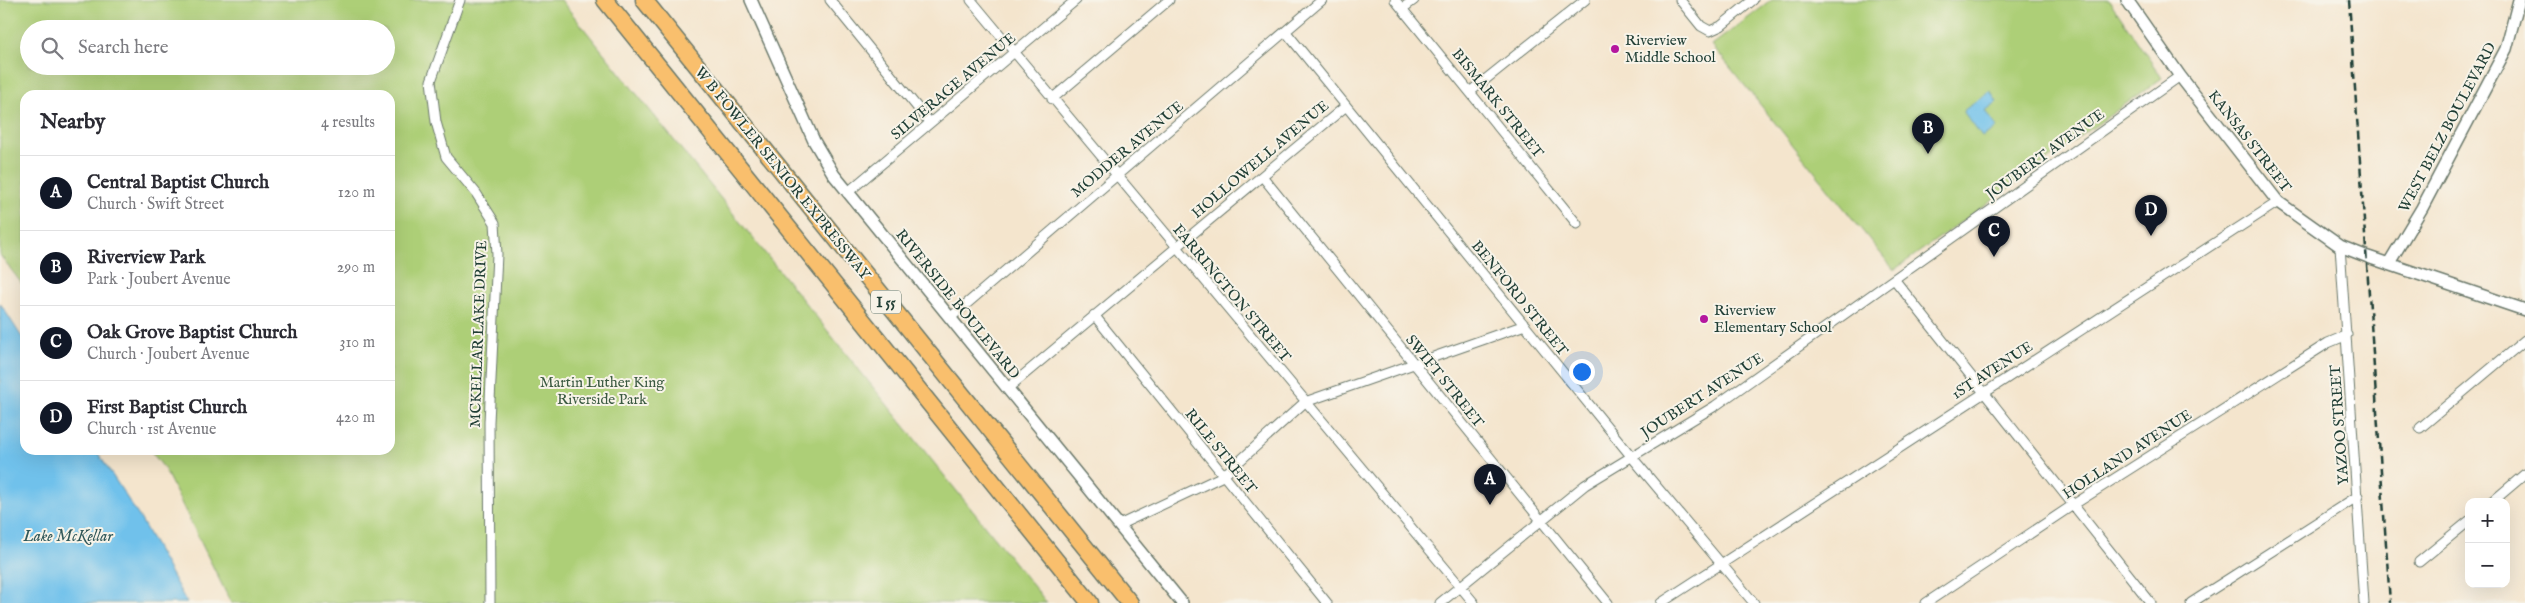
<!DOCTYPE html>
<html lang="en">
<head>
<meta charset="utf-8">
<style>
  :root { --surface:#fff; --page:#f7f7f7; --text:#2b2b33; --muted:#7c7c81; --line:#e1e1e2; --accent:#111827 }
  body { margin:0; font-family:"IM FELL English",serif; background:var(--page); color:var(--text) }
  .controls { position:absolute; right:15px; bottom:15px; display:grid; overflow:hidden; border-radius:10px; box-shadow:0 5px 20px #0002 }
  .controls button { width:45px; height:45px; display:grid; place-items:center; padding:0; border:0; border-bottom:1px solid var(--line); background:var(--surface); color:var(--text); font:25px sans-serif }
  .you { position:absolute; left:1581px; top:371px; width:18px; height:18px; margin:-12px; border:4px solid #fff; border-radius:50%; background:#1a73e8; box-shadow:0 0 0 8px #1a73e833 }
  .badge { display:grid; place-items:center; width:32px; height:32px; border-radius:50%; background:var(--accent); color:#fff; font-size:16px; font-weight:700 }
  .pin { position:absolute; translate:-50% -41px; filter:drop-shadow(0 1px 2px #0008) }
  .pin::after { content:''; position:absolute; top:26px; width:18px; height:15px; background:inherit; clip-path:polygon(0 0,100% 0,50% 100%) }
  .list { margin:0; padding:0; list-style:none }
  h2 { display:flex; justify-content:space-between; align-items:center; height:65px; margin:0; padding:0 20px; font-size:21px }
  h2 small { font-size:16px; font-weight:400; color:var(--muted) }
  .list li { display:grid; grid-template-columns:32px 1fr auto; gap:15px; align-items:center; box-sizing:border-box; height:75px; padding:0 20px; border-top:1px solid var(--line) }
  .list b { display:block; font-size:19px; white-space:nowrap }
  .list p { margin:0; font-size:16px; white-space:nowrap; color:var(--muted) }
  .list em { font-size:16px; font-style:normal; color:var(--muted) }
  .icon { flex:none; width:28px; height:28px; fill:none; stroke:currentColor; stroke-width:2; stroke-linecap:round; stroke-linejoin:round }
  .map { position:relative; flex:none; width:2525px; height:603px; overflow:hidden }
  .search { position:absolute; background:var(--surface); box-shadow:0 5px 20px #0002; left:20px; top:20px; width:375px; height:55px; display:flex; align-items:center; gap:12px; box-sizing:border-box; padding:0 18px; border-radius:28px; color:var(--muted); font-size:19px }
  .panel { position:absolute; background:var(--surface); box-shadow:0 5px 20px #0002; left:20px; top:90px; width:375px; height:365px; border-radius:15px }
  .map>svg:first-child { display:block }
  .green { fill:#adcf77; stroke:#668656; fill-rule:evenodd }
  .water { fill:#70c1eb; stroke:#487f90 }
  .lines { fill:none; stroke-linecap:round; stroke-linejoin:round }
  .minor-casing { stroke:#6a786a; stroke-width:11 }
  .tertiary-casing { stroke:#6a786a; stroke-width:14 }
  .motorway-casing { stroke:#6a786a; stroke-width:19 }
  .minor { stroke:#fff; stroke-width:9 }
  .tertiary { stroke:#fff; stroke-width:11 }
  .motorway { stroke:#f9bf6d; stroke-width:16 }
  .rail { stroke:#1f3d34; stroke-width:2.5; stroke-dasharray:8 4; stroke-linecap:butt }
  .poi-dot { fill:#b5179e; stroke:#f7f3e8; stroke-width:2 }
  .labels { text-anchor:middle; stroke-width:4; stroke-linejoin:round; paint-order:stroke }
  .shield { fill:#f7f3e8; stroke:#60746a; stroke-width:1 }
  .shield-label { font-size:14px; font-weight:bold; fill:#1f3d34 }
  .poi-label { font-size:15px; fill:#1f3d34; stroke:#f7f3e8; text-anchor:start }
  .street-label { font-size:15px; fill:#1f3d34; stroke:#f7f3e8 }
  .park-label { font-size:15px; fill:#3b5a41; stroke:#f7f3e8 }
  .water-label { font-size:16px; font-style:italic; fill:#2f5759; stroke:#f7f3e8 }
</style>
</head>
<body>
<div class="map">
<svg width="2525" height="603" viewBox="0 0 2525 603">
  <rect width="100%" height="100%" fill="#f7f3e8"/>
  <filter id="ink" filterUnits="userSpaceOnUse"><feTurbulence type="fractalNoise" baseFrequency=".02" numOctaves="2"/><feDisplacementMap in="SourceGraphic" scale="10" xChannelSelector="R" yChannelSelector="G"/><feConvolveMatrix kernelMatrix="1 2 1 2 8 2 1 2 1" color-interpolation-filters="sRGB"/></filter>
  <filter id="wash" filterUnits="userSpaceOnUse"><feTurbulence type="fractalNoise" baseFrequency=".0096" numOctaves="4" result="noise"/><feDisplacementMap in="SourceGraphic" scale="20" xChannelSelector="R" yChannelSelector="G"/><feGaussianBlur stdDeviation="1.12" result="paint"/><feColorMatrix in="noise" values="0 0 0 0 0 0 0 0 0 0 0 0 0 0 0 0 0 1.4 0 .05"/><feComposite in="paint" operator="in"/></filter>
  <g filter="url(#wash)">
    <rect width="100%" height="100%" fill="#f4e5cd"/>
    <path class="green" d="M0,0H561L1047,603H231L164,468L150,450H390V95H25V288L0,255ZM29,29H386V66H29Z
      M1772,0H2109L2162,78L1894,270L1712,45Z"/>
    <path class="water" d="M1990,91L1997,102L1985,111L1997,127L1982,137L1963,111Z
      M0,303L25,342V450H96L140,518L187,603H0Z"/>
  </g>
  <g filter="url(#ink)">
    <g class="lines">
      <g class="minor-casing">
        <path id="minor" d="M460,0L431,81L436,122L446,157L476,193L495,223L497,254L489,422L490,603
          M830,0L930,123
          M971,0L1474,603
          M1395,0L1577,224
          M1680,0L1701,26L1710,31L1721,26L1753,0
          M1403,8L1414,0
          M1286,32L1631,456L1754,603
          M1471,91L1585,0
          M1052,99L1169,0
          M1262,176L1608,603
          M847,193L1076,0
          M2340,246L2364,603
          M1894,279L2151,603
          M1094,315L1327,603
          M950,318L1322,0
          M1008,388L1346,106
          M2420,428L2525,340
          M2492,502L2525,474
          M1119,525L1223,476L1305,402L1525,325
          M2419,562L2469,521
          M1440,603L1585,485L1715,406L2180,76
          M1661,603L2278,202
          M1926,603L2073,505L2328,343L2347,335
          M2191,603L2358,496"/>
      </g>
      <g class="tertiary-casing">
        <path id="tertiary" d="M751,0L814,141L834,175L1182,603
          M2127,0L2180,76L2278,202L2340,246L2368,257L2525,310
          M2389,263L2422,208L2506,49L2519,0"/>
      </g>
      <g class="motorway-casing">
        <path id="motorway" d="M605,0L1090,603
          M644,0L1130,603"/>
      </g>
      <use href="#minor" class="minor"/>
      <use href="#tertiary" class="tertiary"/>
      <use href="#motorway" class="motorway"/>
      <path class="rail" d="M2349,0L2390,603"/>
    </g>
  </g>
  <g class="poi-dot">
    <circle cx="1615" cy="49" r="5"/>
    <circle cx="1704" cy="319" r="5"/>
  </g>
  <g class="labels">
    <rect class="shield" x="871" y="290.5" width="30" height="23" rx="4"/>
    <g class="shield-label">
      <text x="886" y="307">I 55</text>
    </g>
    <g class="poi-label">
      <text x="1625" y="45">Riverview<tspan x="1625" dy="17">Middle School</tspan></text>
      <text x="1714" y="315">Riverview<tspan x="1714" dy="17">Elementary School</tspan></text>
    </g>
    <g class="street-label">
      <text transform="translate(953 86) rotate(-40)" y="5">SILVERAGE AVENUE</text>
      <text transform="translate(1498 103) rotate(51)" y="5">BISMARK STREET</text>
      <text transform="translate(2447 127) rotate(-62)" y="5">WEST BELZ BOULEVARD</text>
      <text transform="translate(2250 141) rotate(52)" y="5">KANSAS STREET</text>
      <text transform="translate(1127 149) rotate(-40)" y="5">MODDER AVENUE</text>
      <text transform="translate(2045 154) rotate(-36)" y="5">JOUBERT AVENUE</text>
      <text transform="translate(1260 159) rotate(-40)" y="5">HOLLOWELL AVENUE</text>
      <text transform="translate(783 173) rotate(51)" y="5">W B FOWLER SENIOR EXPRESSWAY</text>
      <text transform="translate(1232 293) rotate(50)" y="5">FARRINGTON STREET</text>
      <text transform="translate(1520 298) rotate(51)" y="5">BENFORD STREET</text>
      <text transform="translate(958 304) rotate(51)" y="5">RIVERSIDE BOULEVARD</text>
      <text transform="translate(478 334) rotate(-88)" y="5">MCKELLAR LAKE DRIVE</text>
      <text transform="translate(1992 370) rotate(-33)" y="5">1ST AVENUE</text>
      <text transform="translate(1445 381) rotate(51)" y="5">SWIFT STREET</text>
      <text transform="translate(1702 395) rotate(-33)" y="5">JOUBERT AVENUE</text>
      <text transform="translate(2339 425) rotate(-94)" y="5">YAZOO STREET</text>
      <text transform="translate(1221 451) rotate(51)" y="5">RILE STREET</text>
      <text transform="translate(2127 454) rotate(-33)" y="5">HOLLAND AVENUE</text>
    </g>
    <g class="park-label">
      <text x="602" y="387">Martin Luther King<tspan x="602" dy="17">Riverside Park</tspan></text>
    </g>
    <g class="water-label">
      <text x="68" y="541">Lake McKellar</text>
    </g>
  </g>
</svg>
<div class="controls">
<button>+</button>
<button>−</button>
</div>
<div class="you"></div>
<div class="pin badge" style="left:1490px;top:505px">A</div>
<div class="pin badge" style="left:1928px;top:154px">B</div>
<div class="pin badge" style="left:1994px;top:257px">C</div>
<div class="pin badge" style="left:2151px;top:236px">D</div>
<div class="search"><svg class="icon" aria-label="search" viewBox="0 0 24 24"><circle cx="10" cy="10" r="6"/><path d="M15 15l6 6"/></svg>Search here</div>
<section class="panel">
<h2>Nearby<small>4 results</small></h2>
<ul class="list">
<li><span class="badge">A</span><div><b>Central Baptist Church</b><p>Church · Swift Street</p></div><em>120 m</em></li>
<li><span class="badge">B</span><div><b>Riverview Park</b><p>Park · Joubert Avenue</p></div><em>290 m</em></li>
<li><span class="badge">C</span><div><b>Oak Grove Baptist Church</b><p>Church · Joubert Avenue</p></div><em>310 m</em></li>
<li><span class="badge">D</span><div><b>First Baptist Church</b><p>Church · 1st Avenue</p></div><em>420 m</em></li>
</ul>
</section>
</div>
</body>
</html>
